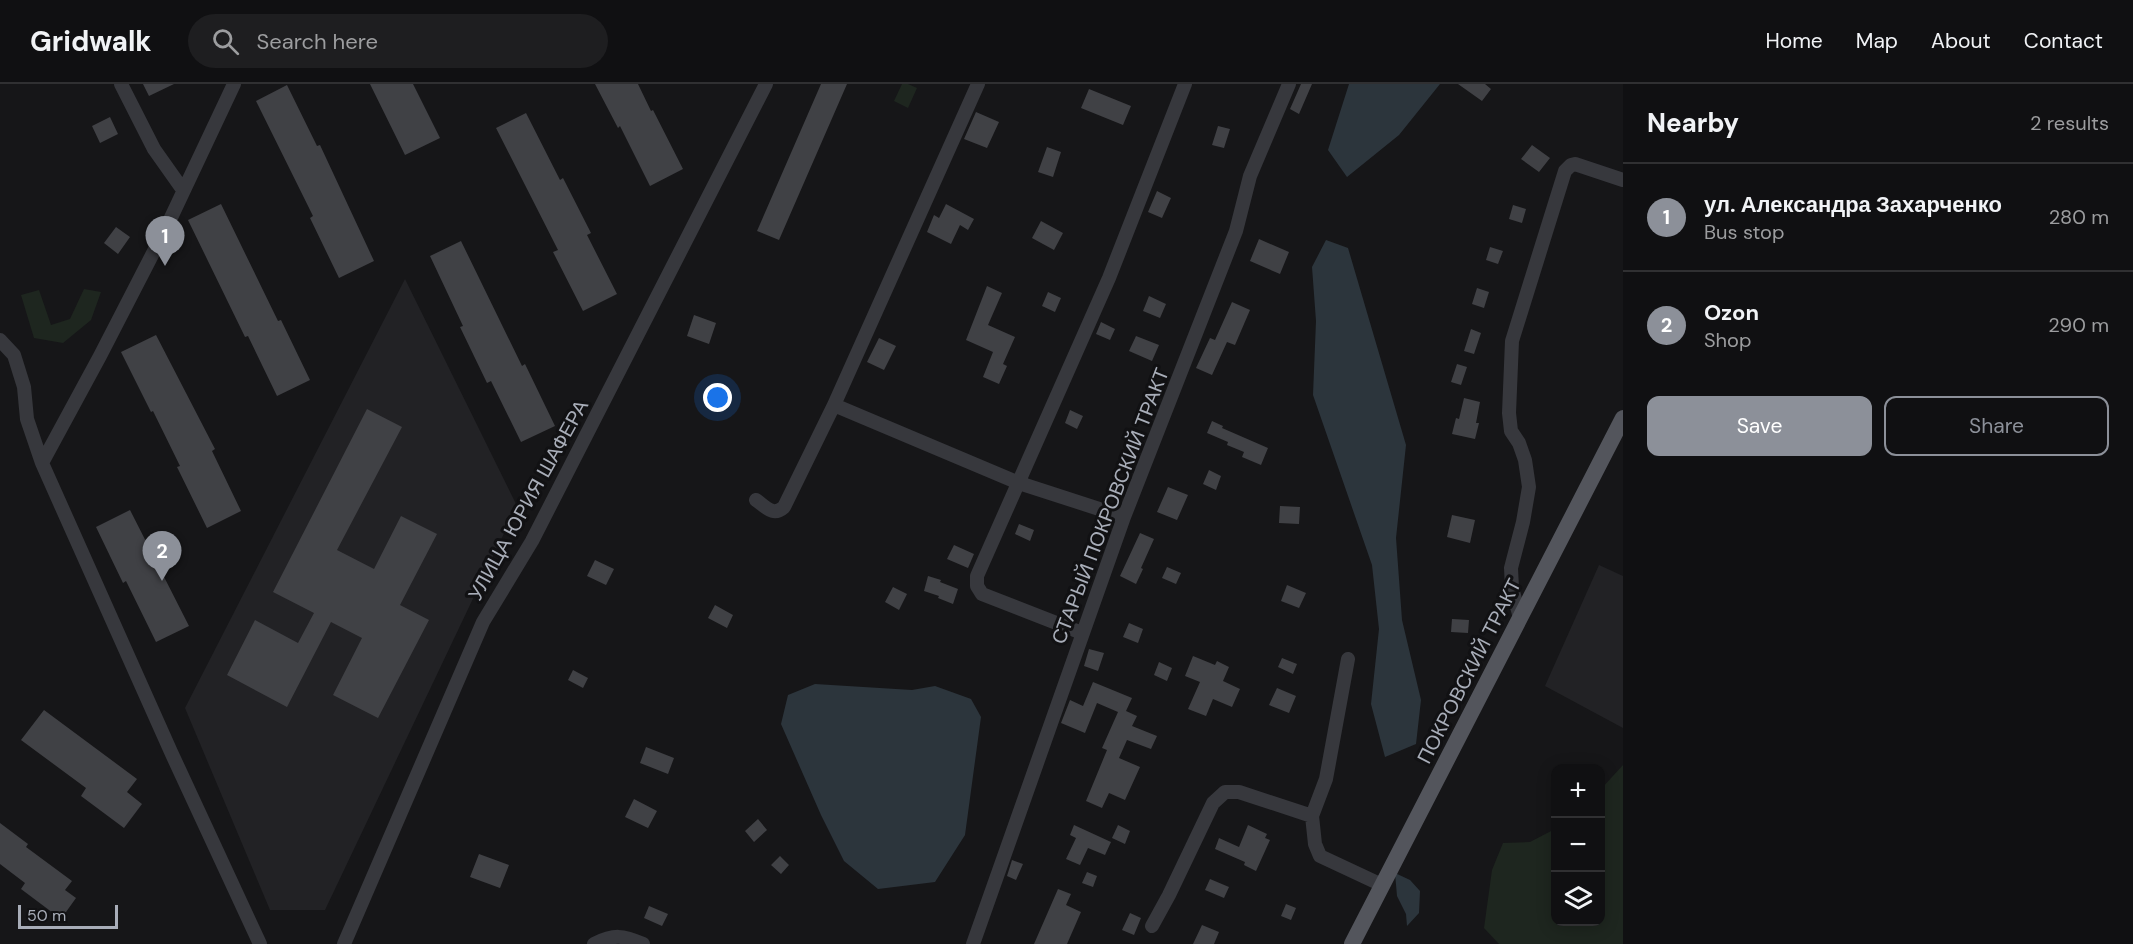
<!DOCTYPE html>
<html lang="en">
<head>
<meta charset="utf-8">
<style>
  :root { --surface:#101012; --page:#1e1e20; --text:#f1f3f6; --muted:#9c9d9f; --line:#303032; --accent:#8c9099 }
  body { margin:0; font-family:"DM Sans",sans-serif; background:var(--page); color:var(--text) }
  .controls { position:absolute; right:18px; bottom:18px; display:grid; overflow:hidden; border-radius:12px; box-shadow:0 3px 15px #0003 }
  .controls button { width:54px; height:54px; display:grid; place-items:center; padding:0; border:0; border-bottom:2px solid var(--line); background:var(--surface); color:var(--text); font:30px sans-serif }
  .scale { position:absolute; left:18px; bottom:15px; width:100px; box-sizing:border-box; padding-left:6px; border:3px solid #a8adb8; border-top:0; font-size:16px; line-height:21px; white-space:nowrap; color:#a8adb8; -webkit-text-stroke:4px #111113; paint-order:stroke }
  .you { position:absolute; left:718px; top:314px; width:21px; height:21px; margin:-15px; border:4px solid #fff; border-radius:50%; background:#1a73e8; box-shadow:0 0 0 9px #1a73e833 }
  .badge { display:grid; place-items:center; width:39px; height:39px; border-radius:50%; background:var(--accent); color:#fff; font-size:20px; font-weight:700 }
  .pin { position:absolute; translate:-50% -50px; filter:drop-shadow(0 2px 3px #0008) }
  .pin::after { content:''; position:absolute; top:32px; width:21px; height:18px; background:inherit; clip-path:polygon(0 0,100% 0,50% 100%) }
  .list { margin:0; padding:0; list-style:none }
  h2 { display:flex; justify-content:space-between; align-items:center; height:78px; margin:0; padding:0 24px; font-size:26px }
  h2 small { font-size:20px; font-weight:400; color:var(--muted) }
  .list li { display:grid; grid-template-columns:39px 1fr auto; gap:18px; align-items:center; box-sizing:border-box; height:108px; padding:0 24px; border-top:2px solid var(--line) }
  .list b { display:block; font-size:22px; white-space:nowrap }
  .list p { margin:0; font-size:20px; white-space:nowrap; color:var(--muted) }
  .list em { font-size:20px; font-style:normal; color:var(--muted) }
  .actions { display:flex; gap:12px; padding:18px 24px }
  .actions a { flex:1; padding:14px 0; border:2px solid var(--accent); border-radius:12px; text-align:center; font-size:21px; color:var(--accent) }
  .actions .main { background:var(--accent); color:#fff }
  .icon { flex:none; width:33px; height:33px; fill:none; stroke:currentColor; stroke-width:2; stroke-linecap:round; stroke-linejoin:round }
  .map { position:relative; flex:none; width:1623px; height:860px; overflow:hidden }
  header { display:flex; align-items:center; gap:36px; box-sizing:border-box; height:84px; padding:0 30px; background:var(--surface); border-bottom:2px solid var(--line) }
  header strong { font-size:28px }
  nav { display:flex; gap:33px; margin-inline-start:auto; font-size:21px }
  .search { width:420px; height:54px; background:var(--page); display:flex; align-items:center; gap:15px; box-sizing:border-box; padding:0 21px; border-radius:33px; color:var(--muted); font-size:22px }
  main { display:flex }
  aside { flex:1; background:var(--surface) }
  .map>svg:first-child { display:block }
  .built { fill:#222225 }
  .green { fill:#1e261f }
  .water { fill:#2c353c }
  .building { fill:#404145 }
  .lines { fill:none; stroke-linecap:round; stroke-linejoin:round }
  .minor { stroke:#37383d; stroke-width:14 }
  .major { stroke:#53555c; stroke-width:16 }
  .labels { text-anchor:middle; stroke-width:6; stroke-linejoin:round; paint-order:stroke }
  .street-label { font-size:20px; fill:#a8adb8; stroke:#111113 }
</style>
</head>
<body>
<header>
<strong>Gridwalk</strong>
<div class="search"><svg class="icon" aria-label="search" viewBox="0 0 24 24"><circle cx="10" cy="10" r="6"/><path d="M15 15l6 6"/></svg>Search here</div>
<nav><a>Home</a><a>Map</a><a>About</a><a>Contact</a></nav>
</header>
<main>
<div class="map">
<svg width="1623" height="860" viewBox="0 0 1623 860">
  <rect width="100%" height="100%" fill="#161618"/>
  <path class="built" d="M405,195L517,422L325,826H270L185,624Z
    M1599,481L1623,492V644L1545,602Z"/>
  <path class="green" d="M902,0H908L917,4L908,24L894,17Z
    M84,205L101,208L91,236L63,259L34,254L21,211L39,206L51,241L70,235Z
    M1623,681V860H1499L1484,844L1492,786L1503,759L1530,758L1555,745L1556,838H1600L1601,705Z"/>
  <path class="water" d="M1349,0H1440L1399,51L1347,93L1328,66Z
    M1326,156L1348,164L1406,361L1396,454L1402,536L1421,616L1416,660L1385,673L1371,620L1379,545L1372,481L1313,311L1316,237L1312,183Z
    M815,600L912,606L935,602L971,615L981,633L965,751L935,798L878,805L844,777L821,731L781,640L788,611Z
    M1395,789L1410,796L1420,807L1419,829L1407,842L1406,830L1397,812Z"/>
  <path class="building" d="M143,0H174L149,12Z
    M370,0H413L440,54L405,71Z
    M595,0H638L651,27L653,26L683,85L650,102L620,42L618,44Z
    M821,0H847L779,156L757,147Z
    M1301,0H1312L1299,30L1290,25Z
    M1458,0H1485L1491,5L1482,17Z
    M287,1L317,62L320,61L374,177L339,194L310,134L313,132L256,17Z
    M1089,5L1131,22L1123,41L1081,24Z
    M976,28L999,38L987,64L964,55Z
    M526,29L560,96L563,94L591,149L587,151L617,210L583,227L553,168L558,166L496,44Z
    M110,33L118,50L100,59L92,42Z
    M1218,42L1230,45L1224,64L1212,61Z
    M1532,61L1550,74L1539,88L1521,75Z
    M1047,63L1061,68L1053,93L1038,88Z
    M1157,107L1171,114L1162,134L1148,128Z
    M221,120L278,237L281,236L310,296L277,312L248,252L245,253L188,136Z
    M946,120L974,135L968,146L960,141L951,160L927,148L934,131L939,134Z
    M1513,121L1526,125L1522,139L1509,135Z
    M1041,137L1063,149L1054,166L1032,154Z
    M116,143L130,153L118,170L104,159Z
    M1259,155L1289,168L1280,190L1250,177Z
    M461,157L522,282L525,280L555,342L521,358L491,297L487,299L460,243L463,242L430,172Z
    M1490,163L1503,167L1498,180L1486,176Z
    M987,202L1002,209L988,241L1015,253L1003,280L1007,282L999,300L983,293L993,268L966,256Z
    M1477,204L1489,208L1484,224L1472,220Z
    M1048,208L1061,214L1055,228L1042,222Z
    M1149,212L1166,220L1160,234L1143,227Z
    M1232,218L1250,226L1235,261L1227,258L1212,291L1196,284L1210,254L1215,256Z
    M694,231L716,239L709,260L687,252Z
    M1101,238L1115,245L1110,256L1096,250Z
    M1471,245L1481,249L1474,270L1464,267Z
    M156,251L215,365L212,367L241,427L207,444L177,383L180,382L153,327L151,328L121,268Z
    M1136,252L1159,261L1152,277L1129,267Z
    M879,254L896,262L884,286L867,278Z
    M1457,280L1467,283L1461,301L1451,298Z
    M1464,314L1480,318L1476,339H1479L1475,355L1452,350L1456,334L1459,335Z
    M367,325L402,343L337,466L374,485L401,432L437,450L400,521L429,536L378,634L333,611L362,554L331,538L287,623L227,591L255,536L298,559L314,529L273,508Z
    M1070,326L1083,332L1077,345L1065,339Z
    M1212,337L1223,342L1222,344L1268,364L1261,381L1242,373L1244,368L1227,361L1228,358L1207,349Z
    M1209,386L1221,392L1216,406L1203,400Z
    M1168,403L1188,411L1177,436L1157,428Z
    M1280,422L1300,423L1299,440L1279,439Z
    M130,426L189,542L156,558L126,497L123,499L96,443Z
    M1452,431L1475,436L1470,459L1447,453Z
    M1019,440L1034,446L1030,457L1015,450Z
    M1140,449L1154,455L1141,484L1143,485L1136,500L1120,492Z
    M954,461L974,470L968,484L947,475Z
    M595,476L614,485L606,501L587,492Z
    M1167,483L1181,489L1176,500L1162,494Z
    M928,492L941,496L940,498L958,505L953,520L938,514L939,512L924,507Z
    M1287,501L1306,509L1299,524L1281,517Z
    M893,503L907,510L899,526L885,518Z
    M715,521L733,531L727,544L708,534Z
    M1452,535L1469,536L1468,549L1451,548Z
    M1129,539L1143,545L1138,559L1123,553Z
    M1089,565L1104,569L1098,587L1084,582Z
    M1193,572L1215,581L1217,577L1229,583L1223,597L1240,605L1232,623L1213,615L1206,632L1188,625L1200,598L1185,592Z
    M1282,574L1297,580L1293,590L1278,583Z
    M1159,578L1172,584L1167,597L1154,591Z
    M573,586L588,594L583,604L568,596Z
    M1093,598L1132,614L1126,627L1137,632L1132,642L1157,652L1151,665L1127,656L1119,674L1140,683L1125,716L1109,709L1102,724L1086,717L1107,666L1102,664L1118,628L1097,619L1085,649L1061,639L1070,616L1083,622Z
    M1277,604L1296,612L1289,629L1269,621Z
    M44,626L137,695L127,708L142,720L124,744L81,712L86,704L21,656Z
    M646,663L674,674L668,690L640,679Z
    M634,715L657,727L648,744L625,733Z
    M758,735L767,746L754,758L745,747Z
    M0,739L28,760L26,763L72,797L65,806L76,814L61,835L21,805L25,799L0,780Z
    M1074,741L1111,758L1105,771L1088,764L1080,781L1066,775L1076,754L1070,751Z
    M1118,741L1130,747L1125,760L1112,754Z
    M1248,741L1267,750L1265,754L1270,756L1256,787L1244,781L1245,778L1215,765L1219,754L1239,763Z
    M479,770L509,781L500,804L470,793Z
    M780,772L789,781L781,790L771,781Z
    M1012,776L1023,780L1016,796L1007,792Z
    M1087,788L1097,792L1093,803L1082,799Z
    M1210,795L1229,803L1224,814L1205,806Z
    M1058,805L1071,810L1066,821L1081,828L1067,860H1034Z
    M1286,820L1296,824L1291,836L1281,832Z
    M649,822L668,830L662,842L644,834Z
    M1130,829L1141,834L1134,851L1122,846Z
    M1202,841L1219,848L1214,860H1193Z"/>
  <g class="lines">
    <path class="minor" d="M121,0L154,65L183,106
      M978,0L834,321L1019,399L1124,433
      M0,256L14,271L24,303L27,335L42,379L171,668L260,860
      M42,379L100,272L168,140L234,0
      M756,416C766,423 773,433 784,423L834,321
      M1520,534L1512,504L1511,484L1523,438L1529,403L1525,376L1519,359L1511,347L1509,329L1512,257L1565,87L1571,81L1575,80L1623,96
      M1082,549L982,510L977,502V492L1109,194L1185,0
      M1348,575L1326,695L1312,732L1315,760L1320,772L1382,801
      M1152,842L1169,811L1213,719L1225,708H1239L1312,732
      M344,860L483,538L532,457L766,0
      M594,860C614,850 623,851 643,860
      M973,860L1124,433L1236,147L1250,92L1289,0"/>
    <path class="major" d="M1352,860L1623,334"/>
  </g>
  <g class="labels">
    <g class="street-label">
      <text transform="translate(528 416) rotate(-61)" y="7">УЛИЦА ЮРИЯ ШАФЕРА</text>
      <text transform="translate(1110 422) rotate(-69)" y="7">СТАРЫЙ ПОКРОВСКИЙ ТРАКТ</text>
      <text transform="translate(1469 587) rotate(-63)" y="7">ПОКРОВСКИЙ ТРАКТ</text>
    </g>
  </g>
</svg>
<div class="controls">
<button>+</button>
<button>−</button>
<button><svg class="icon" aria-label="layers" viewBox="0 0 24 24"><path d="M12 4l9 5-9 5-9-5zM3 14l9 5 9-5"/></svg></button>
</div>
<div class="scale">50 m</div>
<div class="you"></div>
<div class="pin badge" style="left:165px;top:182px">1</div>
<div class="pin badge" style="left:162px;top:497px">2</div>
</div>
<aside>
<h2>Nearby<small>2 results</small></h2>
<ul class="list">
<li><span class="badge">1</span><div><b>ул. Александра Захарченко</b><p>Bus stop</p></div><em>280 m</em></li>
<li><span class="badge">2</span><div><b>Ozon</b><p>Shop</p></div><em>290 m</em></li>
</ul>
<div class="actions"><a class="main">Save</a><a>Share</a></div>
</aside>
</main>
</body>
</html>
